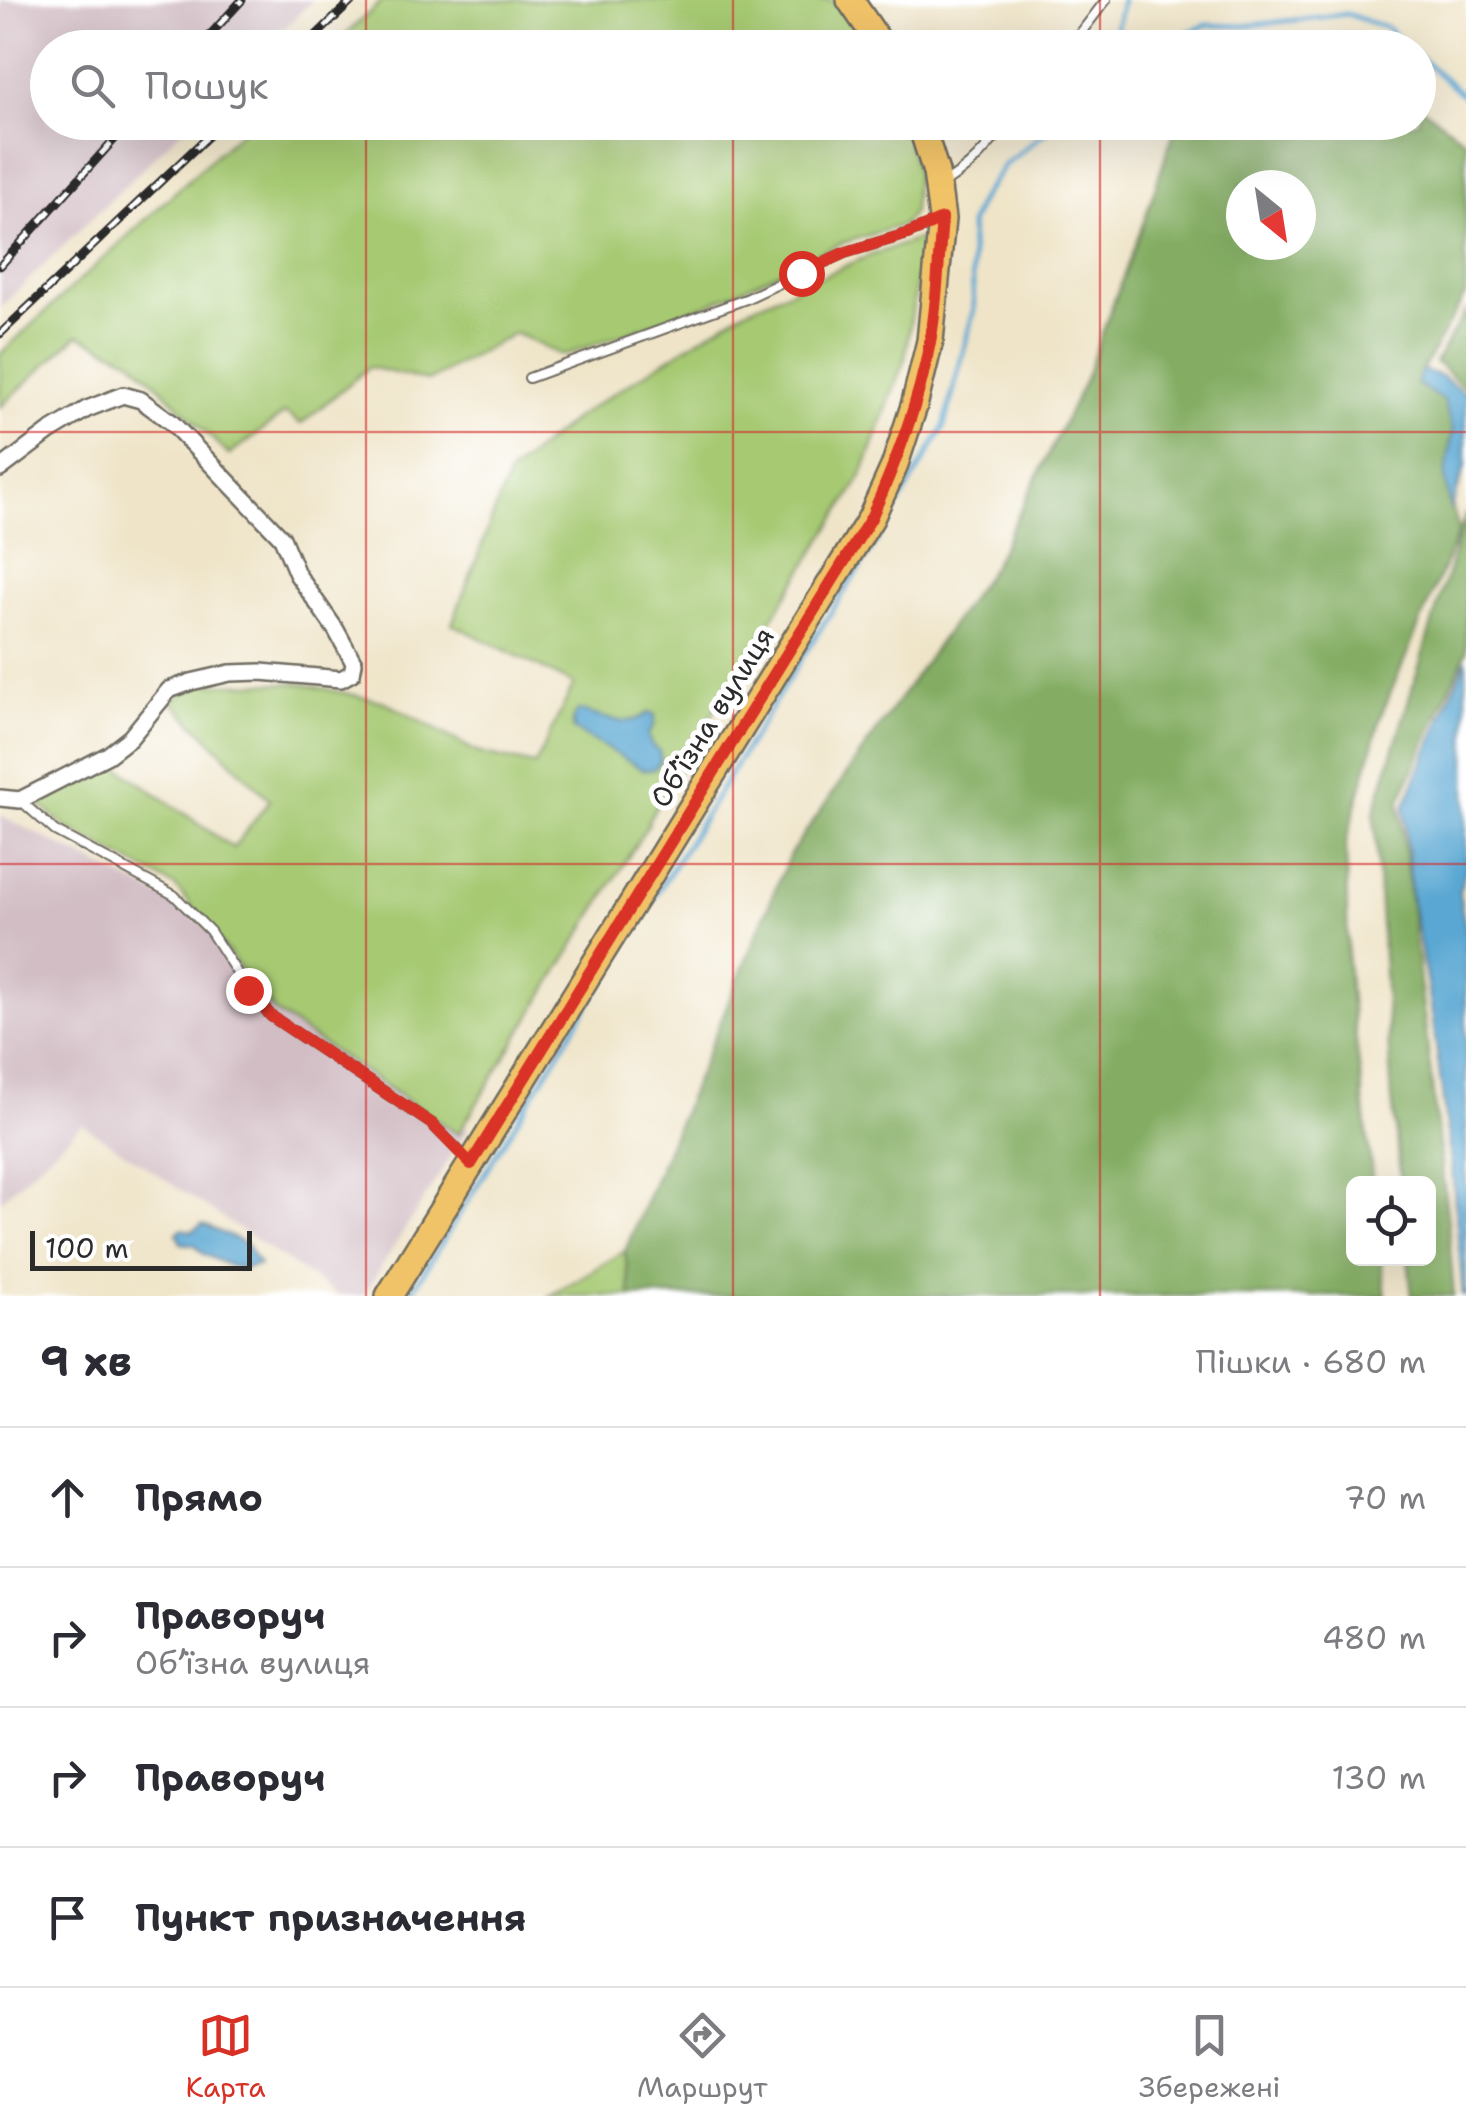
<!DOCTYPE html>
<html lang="uk">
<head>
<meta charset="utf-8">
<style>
  :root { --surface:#fff; --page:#f2f2f3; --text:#2b2b33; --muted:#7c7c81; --line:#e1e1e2; --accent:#d93025 }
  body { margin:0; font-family:"Shantell Sans",sans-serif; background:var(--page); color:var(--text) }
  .controls { position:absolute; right:30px; bottom:30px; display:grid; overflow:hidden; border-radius:15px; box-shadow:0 10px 40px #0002 }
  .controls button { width:90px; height:90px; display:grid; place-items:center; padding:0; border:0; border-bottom:2px solid var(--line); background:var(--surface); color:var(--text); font:50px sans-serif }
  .compass { position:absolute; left:1226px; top:170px; width:90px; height:90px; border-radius:50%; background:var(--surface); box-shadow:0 10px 40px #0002; rotate:150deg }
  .scale { position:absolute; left:30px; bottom:25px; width:222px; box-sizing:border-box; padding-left:10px; border:5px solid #2b2b2b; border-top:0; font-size:28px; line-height:35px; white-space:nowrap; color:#2b2b2b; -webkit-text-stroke:8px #fff; paint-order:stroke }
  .stop { position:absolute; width:30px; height:30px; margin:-22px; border:8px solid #d93025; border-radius:50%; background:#fff }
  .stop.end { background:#d93025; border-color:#fff; box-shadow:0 2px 10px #0008 }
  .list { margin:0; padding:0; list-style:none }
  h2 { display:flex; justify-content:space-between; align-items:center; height:130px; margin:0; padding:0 40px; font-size:42px }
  h2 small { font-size:32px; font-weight:400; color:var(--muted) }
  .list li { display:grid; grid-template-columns:65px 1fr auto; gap:30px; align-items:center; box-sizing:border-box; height:140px; padding:0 40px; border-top:2px solid var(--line) }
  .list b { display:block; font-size:38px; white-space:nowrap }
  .list p { margin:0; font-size:32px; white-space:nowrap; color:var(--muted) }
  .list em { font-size:32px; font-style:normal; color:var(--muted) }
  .icon { flex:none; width:55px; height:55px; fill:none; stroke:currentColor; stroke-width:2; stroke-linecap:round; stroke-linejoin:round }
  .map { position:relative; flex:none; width:1466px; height:1296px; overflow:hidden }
  .search { position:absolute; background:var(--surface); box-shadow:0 10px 40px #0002; left:30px; right:30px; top:30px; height:110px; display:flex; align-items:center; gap:25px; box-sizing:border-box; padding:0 35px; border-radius:55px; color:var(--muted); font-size:38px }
  .sheet { height:690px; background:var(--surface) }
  nav { display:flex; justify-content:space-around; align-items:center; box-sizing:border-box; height:140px; border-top:2px solid var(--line); background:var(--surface); font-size:28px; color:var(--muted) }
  nav a { display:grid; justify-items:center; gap:5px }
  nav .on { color:var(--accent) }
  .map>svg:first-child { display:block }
  .industrial { fill:#d2bdc5 }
  .green { fill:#a6c972; stroke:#687a4e; stroke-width:2.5 }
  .forest { fill:#84ad64; stroke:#586c48; stroke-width:2.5; fill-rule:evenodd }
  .water { fill:#5aa7d3; stroke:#42697f; stroke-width:2.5 }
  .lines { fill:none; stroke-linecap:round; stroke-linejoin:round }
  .stream { stroke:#5aa7d3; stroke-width:5 }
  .service-casing { stroke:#706c62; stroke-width:12 }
  .minor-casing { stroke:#706c62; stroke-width:20 }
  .primary-casing { stroke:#706c62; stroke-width:30 }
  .service { stroke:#fff; stroke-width:8 }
  .minor { stroke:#fff; stroke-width:15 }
  .primary { stroke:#f1c369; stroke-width:25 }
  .rail-casing { stroke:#2b2b2b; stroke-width:9 }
  .rail { stroke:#fff; stroke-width:5; stroke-dasharray:15; stroke-linecap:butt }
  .route { stroke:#d93025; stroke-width:12 }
  .grid { fill:none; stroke:#d62828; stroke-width:2.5; stroke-opacity:0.55 }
  .labels { text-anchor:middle; stroke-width:10; stroke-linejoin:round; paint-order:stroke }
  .street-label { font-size:28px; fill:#2b2b2b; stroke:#fff }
</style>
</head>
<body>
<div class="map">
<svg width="1466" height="1296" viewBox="0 0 1466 1296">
  <rect width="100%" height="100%" fill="#fff"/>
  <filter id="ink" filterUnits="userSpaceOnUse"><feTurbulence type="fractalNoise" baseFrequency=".01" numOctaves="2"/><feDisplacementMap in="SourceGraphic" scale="20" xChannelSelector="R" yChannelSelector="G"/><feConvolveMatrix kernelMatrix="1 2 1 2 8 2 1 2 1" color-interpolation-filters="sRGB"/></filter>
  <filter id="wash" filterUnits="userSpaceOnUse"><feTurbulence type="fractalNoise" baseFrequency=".0048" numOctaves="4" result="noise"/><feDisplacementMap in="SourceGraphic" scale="40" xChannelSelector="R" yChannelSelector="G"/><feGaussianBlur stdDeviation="2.25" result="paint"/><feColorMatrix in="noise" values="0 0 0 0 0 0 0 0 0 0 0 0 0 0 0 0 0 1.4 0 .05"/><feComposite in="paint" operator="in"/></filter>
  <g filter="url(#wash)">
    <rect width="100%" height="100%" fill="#efe4c8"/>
    <path class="industrial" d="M0,0H313L265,47L48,48V122L189,123L0,308Z
      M0,815L176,904L468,1129L363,1296H339L82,1124L0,1201Z"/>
    <path class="green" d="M383,0H832L854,25L867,47L331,48Z
      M250,123H903L916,172L913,212L903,225L839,244L712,303L563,356L515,333L428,381L369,367L301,424L285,413L229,455L132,360L78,335L0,407V354Z
      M918,239L922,247L905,358L861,478L740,669L647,822L649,823L458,1134L276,1013L176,887L66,827L32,798L111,762L233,848L270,800L171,701L201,684L299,683L385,702L479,753L535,765L574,684L452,624L509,474L575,418L743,311L866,257Z
      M625,1251L631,1296H550Z"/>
    <path class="forest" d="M1419,105L1466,141V294L1422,370L1417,384L1443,400L1453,430L1445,478L1459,531L1382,713L1346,842L1348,974L1373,1183L1354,1184V1258L1381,1259L1386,1296H631L625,1251L790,854L993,566L1084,382L1144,221L1177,123L1418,122ZM1241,185H1301V245H1241Z
      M1466,311V389L1435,362Z
      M1466,513V652L1399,802L1448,1222L1454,1296H1412L1408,1259L1428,1258V1184L1401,1183L1392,1099L1374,813Z"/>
    <path class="water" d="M1422,370L1441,376L1466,394V464L1451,510L1445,478L1453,430L1443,400L1417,384Z
      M1466,659V868L1459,892L1466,931V1296H1463L1453,1180L1431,1006L1411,897L1404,807Z
      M578,710C601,716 628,730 648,713L655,715L654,725L648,735L651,745L659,751L661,761L654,769L644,770L573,729V719Z
      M202,1224L246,1244L259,1265L242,1269L230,1266L203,1254L195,1245L181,1243L177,1233L181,1229L193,1231Z"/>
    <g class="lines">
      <path class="stream" d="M1116,48L1117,24L1122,0
        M1149,48L1206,25L1243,26L1347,14L1387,28L1409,48
        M1418,56L1466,98
        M409,1296L803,656L873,547L944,427L974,309L970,224L980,200L1004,165L1058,122"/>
    </g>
  </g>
  <g filter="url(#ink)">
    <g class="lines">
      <g class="service-casing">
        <path id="service" d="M1069,48L1106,0
          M942,184C970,169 988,147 1007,122
          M529,378L746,299L844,253L907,234L938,221
          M21,801L55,831L174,895L210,931L248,990L271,1016L432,1124L468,1160"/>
      </g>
      <g class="minor-casing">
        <path id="minor" d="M0,469L49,432L87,409L123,395L141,400L171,422L282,538L297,574L336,630L354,663L352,673L341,679L261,672L230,673L191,682L169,690L130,738L108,755L20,800L0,798"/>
      </g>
      <g class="primary-casing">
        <path id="primary" d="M850,0L883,48
          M389,1296L871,518L894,467L914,406L930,341L942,219L936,172L920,122"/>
      </g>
      <use href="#service" class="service"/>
      <use href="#minor" class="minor"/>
      <use href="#primary" class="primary"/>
      <g class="rail-casing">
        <path id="rail" d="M198,48L242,0
          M303,48L353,0
          M0,266L130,122
          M0,334L223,122"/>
      </g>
      <use href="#rail" class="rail"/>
    </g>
  </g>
  <g class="lines" filter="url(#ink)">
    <path class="route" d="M248,990L271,1016L432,1124L471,1164L871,518C896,462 919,403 930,342C938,302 938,260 942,219L907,234L844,253L801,273"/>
  </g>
  <path class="grid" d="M366,0V48M733,0V48M1100,0V48M366,122V1296M733,122V1296M1100,122V1296M0,432H1466M0,864H1466"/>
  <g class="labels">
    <g class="street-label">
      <text transform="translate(712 717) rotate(-58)" y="10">Обʼїзна вулиця</text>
    </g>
  </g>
</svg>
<div class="controls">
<button><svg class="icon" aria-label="locate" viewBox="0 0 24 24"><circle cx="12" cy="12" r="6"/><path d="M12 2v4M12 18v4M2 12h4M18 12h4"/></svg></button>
</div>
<svg class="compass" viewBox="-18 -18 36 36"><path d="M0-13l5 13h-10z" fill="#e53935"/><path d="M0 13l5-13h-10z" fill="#7c7c81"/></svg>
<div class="scale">100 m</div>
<div class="stop" style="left:801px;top:273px"></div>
<div class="stop end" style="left:248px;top:990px"></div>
<div class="search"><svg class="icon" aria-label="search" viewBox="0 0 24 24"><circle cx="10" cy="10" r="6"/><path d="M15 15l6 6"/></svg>Пошук</div>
</div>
<section class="sheet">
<h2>9 хв<small>Пішки · 680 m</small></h2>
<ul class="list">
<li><svg class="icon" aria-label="ahead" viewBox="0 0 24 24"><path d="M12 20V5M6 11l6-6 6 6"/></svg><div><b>Прямо</b></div><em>70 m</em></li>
<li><svg class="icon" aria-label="right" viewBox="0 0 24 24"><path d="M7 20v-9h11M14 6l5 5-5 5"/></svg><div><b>Праворуч</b><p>Обʼїзна вулиця</p></div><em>480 m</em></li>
<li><svg class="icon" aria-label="right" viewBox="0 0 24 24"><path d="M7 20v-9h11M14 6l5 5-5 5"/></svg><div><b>Праворуч</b></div><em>130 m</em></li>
<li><svg class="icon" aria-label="arrive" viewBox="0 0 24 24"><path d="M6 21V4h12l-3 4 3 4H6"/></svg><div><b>Пункт призначення</b></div></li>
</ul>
</section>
<nav>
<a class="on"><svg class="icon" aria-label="map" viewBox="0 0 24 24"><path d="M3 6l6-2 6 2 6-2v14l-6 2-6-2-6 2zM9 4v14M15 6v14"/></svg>Карта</a>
<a><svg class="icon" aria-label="directions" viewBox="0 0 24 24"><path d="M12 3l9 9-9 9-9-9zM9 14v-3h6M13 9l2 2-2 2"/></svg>Маршрут</a>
<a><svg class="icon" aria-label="saved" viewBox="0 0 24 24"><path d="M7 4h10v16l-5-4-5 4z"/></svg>Збережені</a>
</nav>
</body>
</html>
